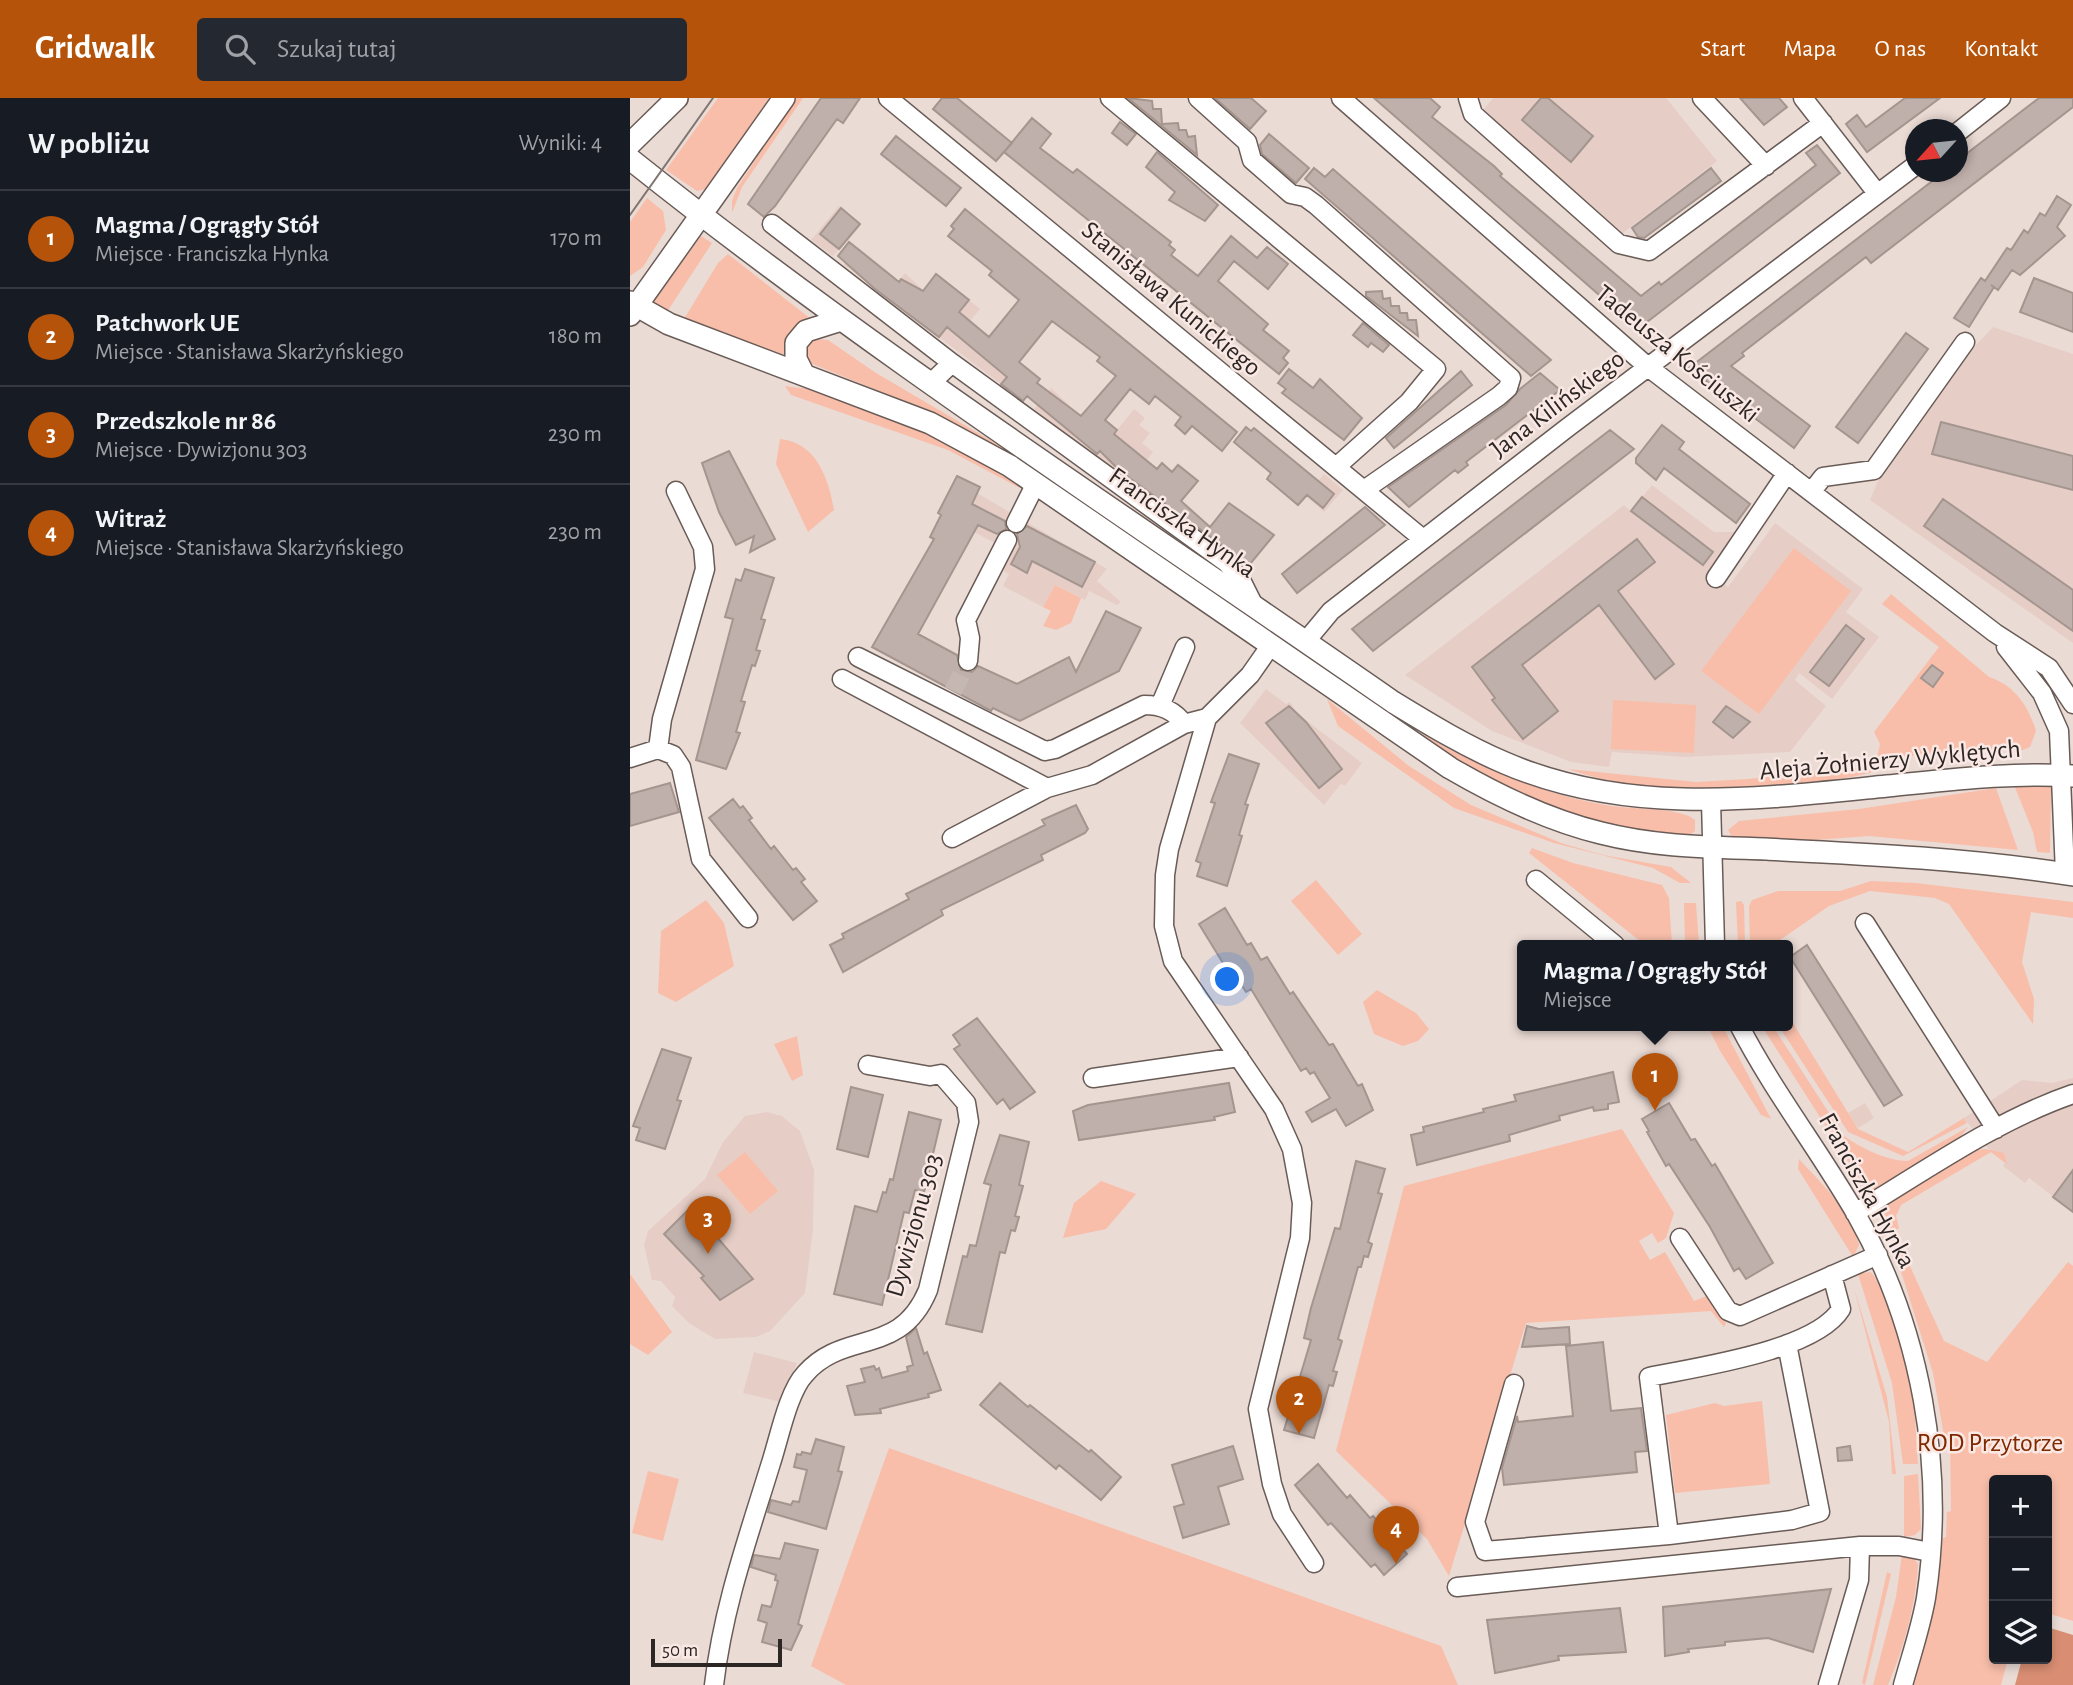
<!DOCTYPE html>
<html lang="pl">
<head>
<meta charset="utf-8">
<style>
  :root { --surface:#171b24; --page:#242831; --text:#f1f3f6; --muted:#9ea1a6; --line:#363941; --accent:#b45309 }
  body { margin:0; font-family:"Alegreya Sans",sans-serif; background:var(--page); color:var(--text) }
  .controls { position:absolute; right:21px; bottom:21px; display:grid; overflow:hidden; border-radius:7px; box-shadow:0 4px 10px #0003 }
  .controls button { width:63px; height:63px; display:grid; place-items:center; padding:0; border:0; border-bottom:2px solid var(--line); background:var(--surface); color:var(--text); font:35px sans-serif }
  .compass { position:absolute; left:1275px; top:21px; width:63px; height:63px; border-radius:50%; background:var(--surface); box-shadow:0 4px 10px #0003; rotate:243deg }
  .scale { position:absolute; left:21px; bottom:18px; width:131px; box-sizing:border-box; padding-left:7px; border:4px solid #2c2624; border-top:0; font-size:19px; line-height:24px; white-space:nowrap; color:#2c2624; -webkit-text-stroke:5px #f9e8e3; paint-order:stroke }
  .you { position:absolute; left:598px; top:882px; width:24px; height:24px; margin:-18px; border:5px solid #fff; border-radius:50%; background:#1a73e8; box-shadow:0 0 0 10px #1a73e833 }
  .badge { display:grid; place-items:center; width:46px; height:46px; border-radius:50%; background:var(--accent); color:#fff; font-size:23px; font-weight:700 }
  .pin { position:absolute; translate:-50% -58px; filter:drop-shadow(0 2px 4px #0008) }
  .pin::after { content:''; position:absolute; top:37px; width:24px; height:21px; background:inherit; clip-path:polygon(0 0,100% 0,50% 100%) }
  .popup { position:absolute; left:887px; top:842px; width:276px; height:91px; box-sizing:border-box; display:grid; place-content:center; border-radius:7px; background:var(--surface); filter:drop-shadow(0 2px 5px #0005); font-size:23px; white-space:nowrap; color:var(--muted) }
  .popup b { font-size:26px; color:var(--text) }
  .popup::after { content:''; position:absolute; left:50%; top:100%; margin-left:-14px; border:14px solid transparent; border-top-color:var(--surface) }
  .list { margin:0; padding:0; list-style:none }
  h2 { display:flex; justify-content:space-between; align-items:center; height:91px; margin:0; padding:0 28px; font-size:30px }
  h2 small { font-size:23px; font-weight:400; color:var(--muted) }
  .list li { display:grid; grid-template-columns:46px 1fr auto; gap:21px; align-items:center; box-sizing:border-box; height:98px; padding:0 28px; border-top:2px solid var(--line) }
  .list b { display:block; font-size:26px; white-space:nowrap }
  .list p { margin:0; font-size:23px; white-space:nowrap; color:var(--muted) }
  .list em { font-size:23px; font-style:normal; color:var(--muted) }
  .icon { flex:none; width:38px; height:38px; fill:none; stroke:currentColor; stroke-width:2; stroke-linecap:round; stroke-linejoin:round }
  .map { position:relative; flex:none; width:1443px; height:1587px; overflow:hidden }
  header { display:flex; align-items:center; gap:42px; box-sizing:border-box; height:98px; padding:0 35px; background:var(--accent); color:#fff }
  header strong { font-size:33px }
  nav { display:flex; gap:38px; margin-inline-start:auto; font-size:24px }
  .search { width:490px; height:63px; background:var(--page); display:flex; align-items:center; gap:18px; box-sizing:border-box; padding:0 24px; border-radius:7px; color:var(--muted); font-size:26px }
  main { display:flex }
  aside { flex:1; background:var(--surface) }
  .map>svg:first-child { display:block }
  .built { fill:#e6cec6 }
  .green { fill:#f8beaa }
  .water { fill:#d98e73 }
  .building { fill:#c0b0ab; stroke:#a4958f; stroke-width:2; fill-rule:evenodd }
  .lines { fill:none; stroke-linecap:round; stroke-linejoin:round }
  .minor-tunnel { stroke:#c5b7b2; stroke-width:18; stroke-dasharray:18 9; stroke-linecap:butt }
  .minor-casing { stroke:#695b56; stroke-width:21 }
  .major-casing { stroke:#695b56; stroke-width:24 }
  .minor { stroke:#fff; stroke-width:18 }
  .major { stroke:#fff; stroke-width:21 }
  .tram { stroke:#7f7571; stroke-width:2 }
  .labels { text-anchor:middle; stroke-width:5; stroke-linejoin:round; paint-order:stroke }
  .street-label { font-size:26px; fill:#2c2624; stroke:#f9e8e3 }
  .park-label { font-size:26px; fill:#802800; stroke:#f9e8e3 }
</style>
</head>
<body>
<header>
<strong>Gridwalk</strong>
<div class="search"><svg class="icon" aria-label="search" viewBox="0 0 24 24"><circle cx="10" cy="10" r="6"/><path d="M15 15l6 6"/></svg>Szukaj tutaj</div>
<nav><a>Start</a><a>Mapa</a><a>O nas</a><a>Kontakt</a></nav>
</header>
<main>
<aside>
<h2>W pobliżu<small>Wyniki: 4</small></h2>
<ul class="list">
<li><span class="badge">1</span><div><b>Magma / Ogrągły Stół</b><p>Miejsce · Franciszka Hynka</p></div><em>170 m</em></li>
<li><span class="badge">2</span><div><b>Patchwork UE</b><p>Miejsce · Stanisława Skarżyńskiego</p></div><em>180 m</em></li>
<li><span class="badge">3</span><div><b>Przedszkole nr 86</b><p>Miejsce · Dywizjonu 303</p></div><em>230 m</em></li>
<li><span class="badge">4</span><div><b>Witraż</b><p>Miejsce · Stanisława Skarżyńskiego</p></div><em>230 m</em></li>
</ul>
</aside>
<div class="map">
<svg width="1443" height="1587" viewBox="0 0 1443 1587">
  <rect width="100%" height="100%" fill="#ebdbd5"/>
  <path class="built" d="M863,0H1036L1087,63L993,135L853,12Z
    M209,108L231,125L203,158L181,142Z
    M228,149L266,180L263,184L266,187L275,175L293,192L306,176L350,211L340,223L358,239L379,215L390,223L405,244L389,264L410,281L391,306L369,288L371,286L214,167Z
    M1363,229L1443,256V545L1240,402L1256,363L1323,272Z
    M421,290L451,318L487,332L504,311L515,320L509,327L520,335L512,345L523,354L514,366L524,374L532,365L542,374L548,367L568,383L541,415L466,358L463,361L444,345L446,343L404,311Z
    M694,376L713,392L694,414L676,398Z
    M1022,387L1084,434H1108L1079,474L1098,489L1145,425L1233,491L1216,514L1249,539L1202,601L1169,575L1165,582L1196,608L1160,654L1055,659L982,654L979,669L941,664L862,633L775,577L994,407L1001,413Z
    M347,395L477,471L467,483L491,504L487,507L459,493L455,502L425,487L413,509L373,488L379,476L369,470L378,452L331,427Z
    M636,591L656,606L660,604L668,616L732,665L715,688L711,686L694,707L610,625Z
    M1443,980V1114L1399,1080L1395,1085L1373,1068L1375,1065L1362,1055L1334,1020L1392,982L1422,985Z
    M1235,1005L1244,1020L1228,1030L1218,1015Z
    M137,1014L152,1018L170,1033L184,1072L183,1132L175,1195L140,1233L126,1239L85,1241L59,1225L42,1208L45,1199L31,1183L22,1182L14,1147L18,1133L75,1081L93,1044L115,1018Z
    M124,1254L167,1265L151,1304L113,1295Z"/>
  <path class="green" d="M88,0H139L84,83L77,91L67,93L36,72Z
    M166,0H173L112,89L102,115V103L107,90Z
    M17,100L33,113L36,132L13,169L0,178V124Z
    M71,138L82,145L37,214L22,205Z
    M98,156L181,221L158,258L54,221L88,165Z
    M185,241L198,242L246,275L406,369L294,311L180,265L176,260L177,249Z
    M155,288C167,290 180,290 192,293C225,302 375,367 390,390L318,352L161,297Z
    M150,341C186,344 199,381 204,412L178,434L146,366Z
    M1164,450L1221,493L1129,616L1071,573Z
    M425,487L451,500L441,525L426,532L413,528L421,513L413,509Z
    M1261,496L1359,579C1384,587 1398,607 1406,633L1400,649L1385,655L1384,651L1247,660L1250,646L1244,634L1309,549L1252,506Z
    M697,601L779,668L841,707L931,745L973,757L1041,769L1061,785H1050L1023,770L924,745L824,710L708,628Z
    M983,602L1066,607L1064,655L981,651Z
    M794,637C853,671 914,697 981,708C1001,711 1053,710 1065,722V733L1057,739C996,731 936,719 880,693C850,678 821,659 792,641Z
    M1254,667C1241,688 1051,692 1017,689C990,686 964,680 938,671L1066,684L1118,681Z
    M1384,687L1421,688L1420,755L1407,754L1403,734Z
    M1366,690L1388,752L1239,738L1159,744L1103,741L1098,732L1109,723L1229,711Z
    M902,750L943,765L1032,787L1039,800L1042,847H1015L899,755Z
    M686,782L732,836L708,857L661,803Z
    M1241,783L1286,785L1443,804V820L1401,814L1392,864L1404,901L1403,926L1319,806L1305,800L1240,793L1199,808L1143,847H1120L1119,808L1122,802L1148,793H1210Z
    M76,802L94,825L104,868L46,904L28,895L31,833Z
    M1111,803L1114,807L1115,847H1108L1106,804Z
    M1054,805H1066L1069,847H1055Z
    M747,892L786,915L799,931L788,943L773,948L744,936L733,904Z
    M1158,917L1228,1031L1278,1054L1334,1020L1337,1025L1273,1058L1218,1034L1148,927H1158Z
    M1077,927H1092L1141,1021L1131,1017L1090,953Z
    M1131,927H1142L1214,1038C1231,1050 1257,1063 1278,1063L1338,1029L1327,1043L1246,1091H1236Z
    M167,938L173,977L162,983L144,946Z
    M992,1031L1044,1115L1036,1140L1028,1145L1022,1135L1009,1143L1020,1162L1035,1154L1064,1203L1079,1197L1096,1225L1094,1229L1081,1213L896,1225L819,1478L797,1441L706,1353L774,1088Z
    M1356,1051L1374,1055L1377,1066L1361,1054L1271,1107L1266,1118L1269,1130L1264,1133L1314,1243L1357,1264L1438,1164L1443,1168V1523L1417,1515V1382H1364V1561H1378L1371,1587H1284L1308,1489L1313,1440L1316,1439L1317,1414L1321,1413L1320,1342L1314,1338L1303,1275L1262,1145L1249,1117L1254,1107L1347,1052Z
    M115,1054L148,1093L120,1116L87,1077Z
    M1169,1061C1192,1086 1220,1112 1229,1147L1223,1159L1168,1071Z
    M471,1083L506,1096L476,1131L433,1140L444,1105Z
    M1240,1174C1255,1183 1279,1275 1282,1296C1286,1319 1286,1343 1288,1366H1273L1262,1285L1228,1176Z
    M0,1176L42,1234L18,1257L0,1246Z
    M1224,1190L1257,1299L1266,1376H1262L1259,1324Z
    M1132,1303L1140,1386L1045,1395L1036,1317L1085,1305L1094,1308Z
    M259,1350L811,1548L828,1587H216L181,1568Z
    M18,1373L49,1381L33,1443L2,1435Z
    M1288,1376L1291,1431L1285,1437L1274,1439V1378Z
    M1272,1456L1282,1458L1288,1466C1286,1506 1274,1550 1258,1587H1243L1266,1499Z
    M1257,1474L1261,1476L1235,1587L1232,1585Z"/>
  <path class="water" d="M1417,1529L1443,1537V1587H1385L1392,1561H1417Z"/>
  <path class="building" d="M191,0H230L213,25L207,21L145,108L134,119L118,106Z
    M312,0H327L382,45L366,63L303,11Z
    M498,0L522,3L523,11H531L532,26L548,25L549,32H556L558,39L565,38L567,57Z
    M585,0H621L636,13L620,31Z
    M744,0H800L810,9L802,19L864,68L872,76L870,78L1011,198L1029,184L1031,187L1186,67L1176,55L1187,47L1210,75L1008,231Z
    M911,0H918L963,38L941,64L892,22Z
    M1110,0H1149L1157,9L1134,27Z
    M1275,0H1310L1237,54L1216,26L1227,17L1236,29Z
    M1409,0H1443V9L1241,165L1236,159L1112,255L1114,258L1101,268L1180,328L1164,350L1059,270L1314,74H1327V63Z
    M402,20L421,36L410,50L443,75L447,71L541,144L539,147L545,152L541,157L568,178L601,138L627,160L637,149L658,166L638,191L604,163L588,183L638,226L633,232L659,253L653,260L658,265L649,276L374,54Z
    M490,24L506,36L497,47L482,35Z
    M639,36L679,70L666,85L632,56L630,47Z
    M266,38L331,90L316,108L251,56Z
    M527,54L588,107L575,123L539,102L545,94L516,69Z
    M684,70L695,79L703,71L921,262L901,278L675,81Z
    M1081,70L1091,83L1014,140L1008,139L1002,130Z
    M1427,98L1441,107L1427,129L1435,138L1390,177L1382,172L1368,192L1361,187L1364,189L1339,229L1324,220L1351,180L1355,183L1377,150L1381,152L1394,132L1398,135L1410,115L1415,118Z
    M211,110L230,126L209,151L190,136Z
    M335,111L607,334L592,353L562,328L555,336L545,327L551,319L525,298L519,306L500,291L475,322L487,332L484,336L527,371L532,365L542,374L548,367L568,383L551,403L580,429L599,405L644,437L616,471L604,456L490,373L470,353L467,356L397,298L393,303L371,286L377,279L317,229L309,239L245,191L208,158L219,144L269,184L271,181L293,193L306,176L339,202L329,214L359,239L389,202L359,177L362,173L318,138L324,131L321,128ZM422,223L470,259L467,263L486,278L451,318L407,285L410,281L389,264Z
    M1404,180L1443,195V234L1390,214Z
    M752,193L753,201L760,200L761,208H769L770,215H777L778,222H786L788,238L736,198V194Z
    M733,225L759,247L753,254L741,245L738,249L723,237Z
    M1276,235L1298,251L1228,345L1206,329Z
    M659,271L683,290L690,281L732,320L714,342L652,295L656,291L648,285Z
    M831,273L842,287L764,350L756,340Z
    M910,275L930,292L836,364L838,367L828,375L825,372L779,409L758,389L876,307L890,291Z
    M1311,324L1443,358V392L1302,356Z
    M1032,327L1054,344L1049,351L1120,406L1106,425L1034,370L1026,382L1006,365V360Z
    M616,329L621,333L624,330L704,396L693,410L677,397L668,407L637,381L641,375L604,344Z
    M980,332L1004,351L743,553L722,531Z
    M99,353L145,441L120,454L124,438L106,447L89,414L72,365Z
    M327,378L350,389L342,406L375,423L376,431L367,436L348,427L288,536L327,557L331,572L342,574L348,568L387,586L439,559L446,574L476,513L511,530L489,573L390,623L363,610L361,613L242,549L304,441L300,439L311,417L308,415Z
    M1012,399L1083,454L1073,467L1001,413Z
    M1313,401L1443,492V533L1294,428Z
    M735,409L755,427L667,495L652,476Z
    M397,428L465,464L452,489L402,463L397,475L381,466L390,449L387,436Z
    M1007,441L1025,464L988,493L1044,566L1025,581L969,507L892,567L928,613L893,641L862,602L865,600L842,569Z
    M115,471L144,480L131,521L135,522L126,552L130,553L125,568L122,567L111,603L115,604L106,634L110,635L96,671L66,662L103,521L95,519L106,481L111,483Z
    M1216,527L1234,541L1199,588L1180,574Z
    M1302,567L1313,575L1303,589L1291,580Z
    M659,608L676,624L712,671L689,690L636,625Z
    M1096,608L1120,624L1103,640L1083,624Z
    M599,656L629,666L615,706L618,707L609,737L612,738L597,788L567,778L571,765L566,763L585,705L581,704Z
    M40,685L49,714L0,728V696Z
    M103,701L110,710L113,708L122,720L119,722L141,751L144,748L163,772L166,770L175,781L171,784L187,803L163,822L79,720Z
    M446,707L458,731L455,735L411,757L413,762L311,812L313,817L213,874L200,847L214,840L212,836L279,801L276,796L415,727L412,722Z
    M595,810L617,847L621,845L631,862L637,859L660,896L663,894L699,947L703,946L728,988L732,986L743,1012L716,1028L706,1011L682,1024L676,1014L700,1000L684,974L680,976L676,970L671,973L621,891L616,894L599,867L596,870L569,826Z
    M1177,847L1272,997L1254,1008L1160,859Z
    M347,920L405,994L380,1011L373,1001L367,1006L324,951L330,947L323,937Z
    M32,951L61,960L47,1002L51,1003L35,1051L6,1042L10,1030L3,1028Z
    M983,974L989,1004L978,1006V1011L964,1013L963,1009L929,1018L930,1022L879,1037L880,1043L787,1067L781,1037L794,1034L793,1029L854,1014L853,1011L886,1003L884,997Z
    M599,985L605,1014L584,1019L585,1022L449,1042L443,1013L458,1007Z
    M221,989L253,997L238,1059L207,1051Z
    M1039,1005L1061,1042L1065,1041L1082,1068L1085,1066L1143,1165L1116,1181L1109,1170L1104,1173L1080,1129L1039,1066L1036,1068L1017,1034L1019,1033L1012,1021Z
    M279,1014L311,1022L294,1094L285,1092L279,1115L274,1114L252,1207L204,1196L225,1108L247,1114L253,1094L256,1095L260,1081L263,1082Z
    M370,1037L399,1044L389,1087L393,1088L385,1118L389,1119L385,1133L381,1132L375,1155L370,1154L352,1234L316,1226L333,1158L337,1159L340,1147L346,1148L361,1087L354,1085Z
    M726,1063L755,1071L748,1095L752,1096L738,1144L742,1146L738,1159L734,1158L731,1169H728L708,1241L712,1243L703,1273L707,1274L703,1288L699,1287L684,1340L654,1332L681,1242L674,1240L681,1210L705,1130L710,1131Z
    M1443,1072V1114L1423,1099Z
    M61,1109L123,1181L90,1202L71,1180L74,1178L34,1136Z
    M897,1228L909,1231L939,1229L940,1246L892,1249Z
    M286,1230L294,1256L297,1254L311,1292L298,1296L299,1299L250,1311L251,1315L225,1317L217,1288L235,1284L231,1271L244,1268L246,1272L249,1270L252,1280L278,1273L277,1269L283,1267L276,1239Z
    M973,1244L981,1313L1011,1310L1017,1353L1005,1354L1007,1374L874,1387L872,1370L887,1318L888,1324L943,1318L936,1248Z
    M370,1285L398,1309L400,1307L459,1354L461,1352L491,1379L471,1402L429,1367L426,1371L350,1307Z
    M186,1341L214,1349L208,1373L212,1374L196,1431L138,1414L141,1402L161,1407L163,1403L169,1404L177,1372L164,1369L167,1356L171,1357L172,1354L181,1356Z
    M603,1348L613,1381L588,1389L599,1426L553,1440L544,1409L554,1406L542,1367Z
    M1220,1348L1222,1362L1208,1363L1207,1350Z
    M688,1366L717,1400L720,1397L740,1420L743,1418L777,1456L754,1477L745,1466L741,1469L701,1425L698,1427L665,1387Z
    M155,1445L188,1452L168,1526L172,1528L161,1552L132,1544L137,1525L128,1522L132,1507L141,1509L148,1483L145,1482L146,1477L121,1469L124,1457L150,1461Z
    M1201,1491L1183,1554L1138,1540L1095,1544V1547L1058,1551L1059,1554L1035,1558L1033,1509Z
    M990,1510L996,1554L928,1558L929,1562L865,1575L857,1522Z"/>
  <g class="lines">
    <path class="minor-tunnel" d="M323,593L338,563"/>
    <g class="minor-casing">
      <path id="minor" d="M258,0L793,441
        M480,0L806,271L779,304L706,369
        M568,0L617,44L622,62L661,96L675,99L686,107L881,280L878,290L869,298L734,392
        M711,0L1018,269L1365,535L1419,570L1443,606
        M838,0L843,16L989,146L1019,153L1193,25
        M1072,0L1136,68
        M1173,0L1247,95
        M1328,34L1371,0
        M142,126L322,265
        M301,285L322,265L597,465L612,484L623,506
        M1182,393L1193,379L1244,372L1335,244
        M386,425L406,385
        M1086,480L1157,375
        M676,543L701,513L937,330L1286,67
        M1376,549L1412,595L1429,633L1435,775
        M228,559L415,653L425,651L514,607C531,607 544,612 554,626
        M338,563L340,540L336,522L377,442
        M212,581L417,690
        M530,608L555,549
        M577,620L539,751L535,777L534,828L543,863L644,1011L662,1051L672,1105L670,1140L628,1311L642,1386L652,1416L684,1465
        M28,651L43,657L51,669L71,761L118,820
        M0,660L28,651L32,621L75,471L73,449L46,393
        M1081,703L1085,847
        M322,740L417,690L462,677L554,626L577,620L620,577L641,547
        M906,782L985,847
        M1235,825L1366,1031
        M1109,927C1143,993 1189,1052 1226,1116C1291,1230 1316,1370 1296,1500C1291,1529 1281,1558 1273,1587
        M463,980L609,959
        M1225,1115C1295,1073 1365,1023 1443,996
        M1050,1140L1098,1213L1110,1218L1248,1157
        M884,1286L845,1424L855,1453L1039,1437L1162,1422L1190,1414L1157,1246
        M1039,1437L1019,1279C1067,1269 1185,1253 1211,1211L1202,1177
        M827,1489L1230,1448H1269L1300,1454
        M84,1587C93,1509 118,1440 141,1365C149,1341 158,1294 175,1276C214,1231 270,1260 298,1192L339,1024L336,1005L311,976L300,978L238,967
        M1198,1587L1229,1482L1230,1448"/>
    </g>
    <g class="major-casing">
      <path id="major" d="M0,46L47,0
        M0,61C244,256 507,426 763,604C799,626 835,648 875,665C998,718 1128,701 1257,688C1319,682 1381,674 1443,678
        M0,204L39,226L300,325L380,368L820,670C868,698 917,722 971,735C1026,749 1079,749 1135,751C1237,756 1342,761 1443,777
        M0,217L154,0
        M173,275L166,261V245L176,233L211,222"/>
    </g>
    <use href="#minor" class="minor"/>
    <use href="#major" class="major"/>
    <path class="tram" d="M0,117L83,0"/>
  </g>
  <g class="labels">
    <g class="street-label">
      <text transform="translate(542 200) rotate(40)" y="9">Stanisława Kunickiego</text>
      <text transform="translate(1048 255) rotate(39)" y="9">Tadeusza Kościuszki</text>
      <text transform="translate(927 305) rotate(-37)" y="9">Jana Kilińskiego</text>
      <text transform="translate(553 424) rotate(35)" y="9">Franciszka Hynka</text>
      <text transform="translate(1260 661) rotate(-5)" y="9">Aleja Żołnierzy Wyklętych</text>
      <text transform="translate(1238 1092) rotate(61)" y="9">Franciszka Hynka</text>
      <text transform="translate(283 1127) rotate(-74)" y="9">Dywizjonu 303</text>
    </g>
    <g class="park-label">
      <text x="1360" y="1353">ROD Przytorze</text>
    </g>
  </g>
</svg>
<div class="controls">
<button>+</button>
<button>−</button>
<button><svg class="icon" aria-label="layers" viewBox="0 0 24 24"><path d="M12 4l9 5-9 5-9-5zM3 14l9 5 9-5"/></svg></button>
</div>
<svg class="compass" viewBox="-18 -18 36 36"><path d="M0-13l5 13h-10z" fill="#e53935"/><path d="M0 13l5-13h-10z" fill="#9ea1a6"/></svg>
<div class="scale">50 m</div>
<div class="you"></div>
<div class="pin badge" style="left:1025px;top:1013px">1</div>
<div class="popup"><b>Magma / Ogrągły Stół</b>Miejsce</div>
<div class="pin badge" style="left:669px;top:1336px">2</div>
<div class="pin badge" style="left:78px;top:1156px">3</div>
<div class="pin badge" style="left:766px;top:1466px">4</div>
</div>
</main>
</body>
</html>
